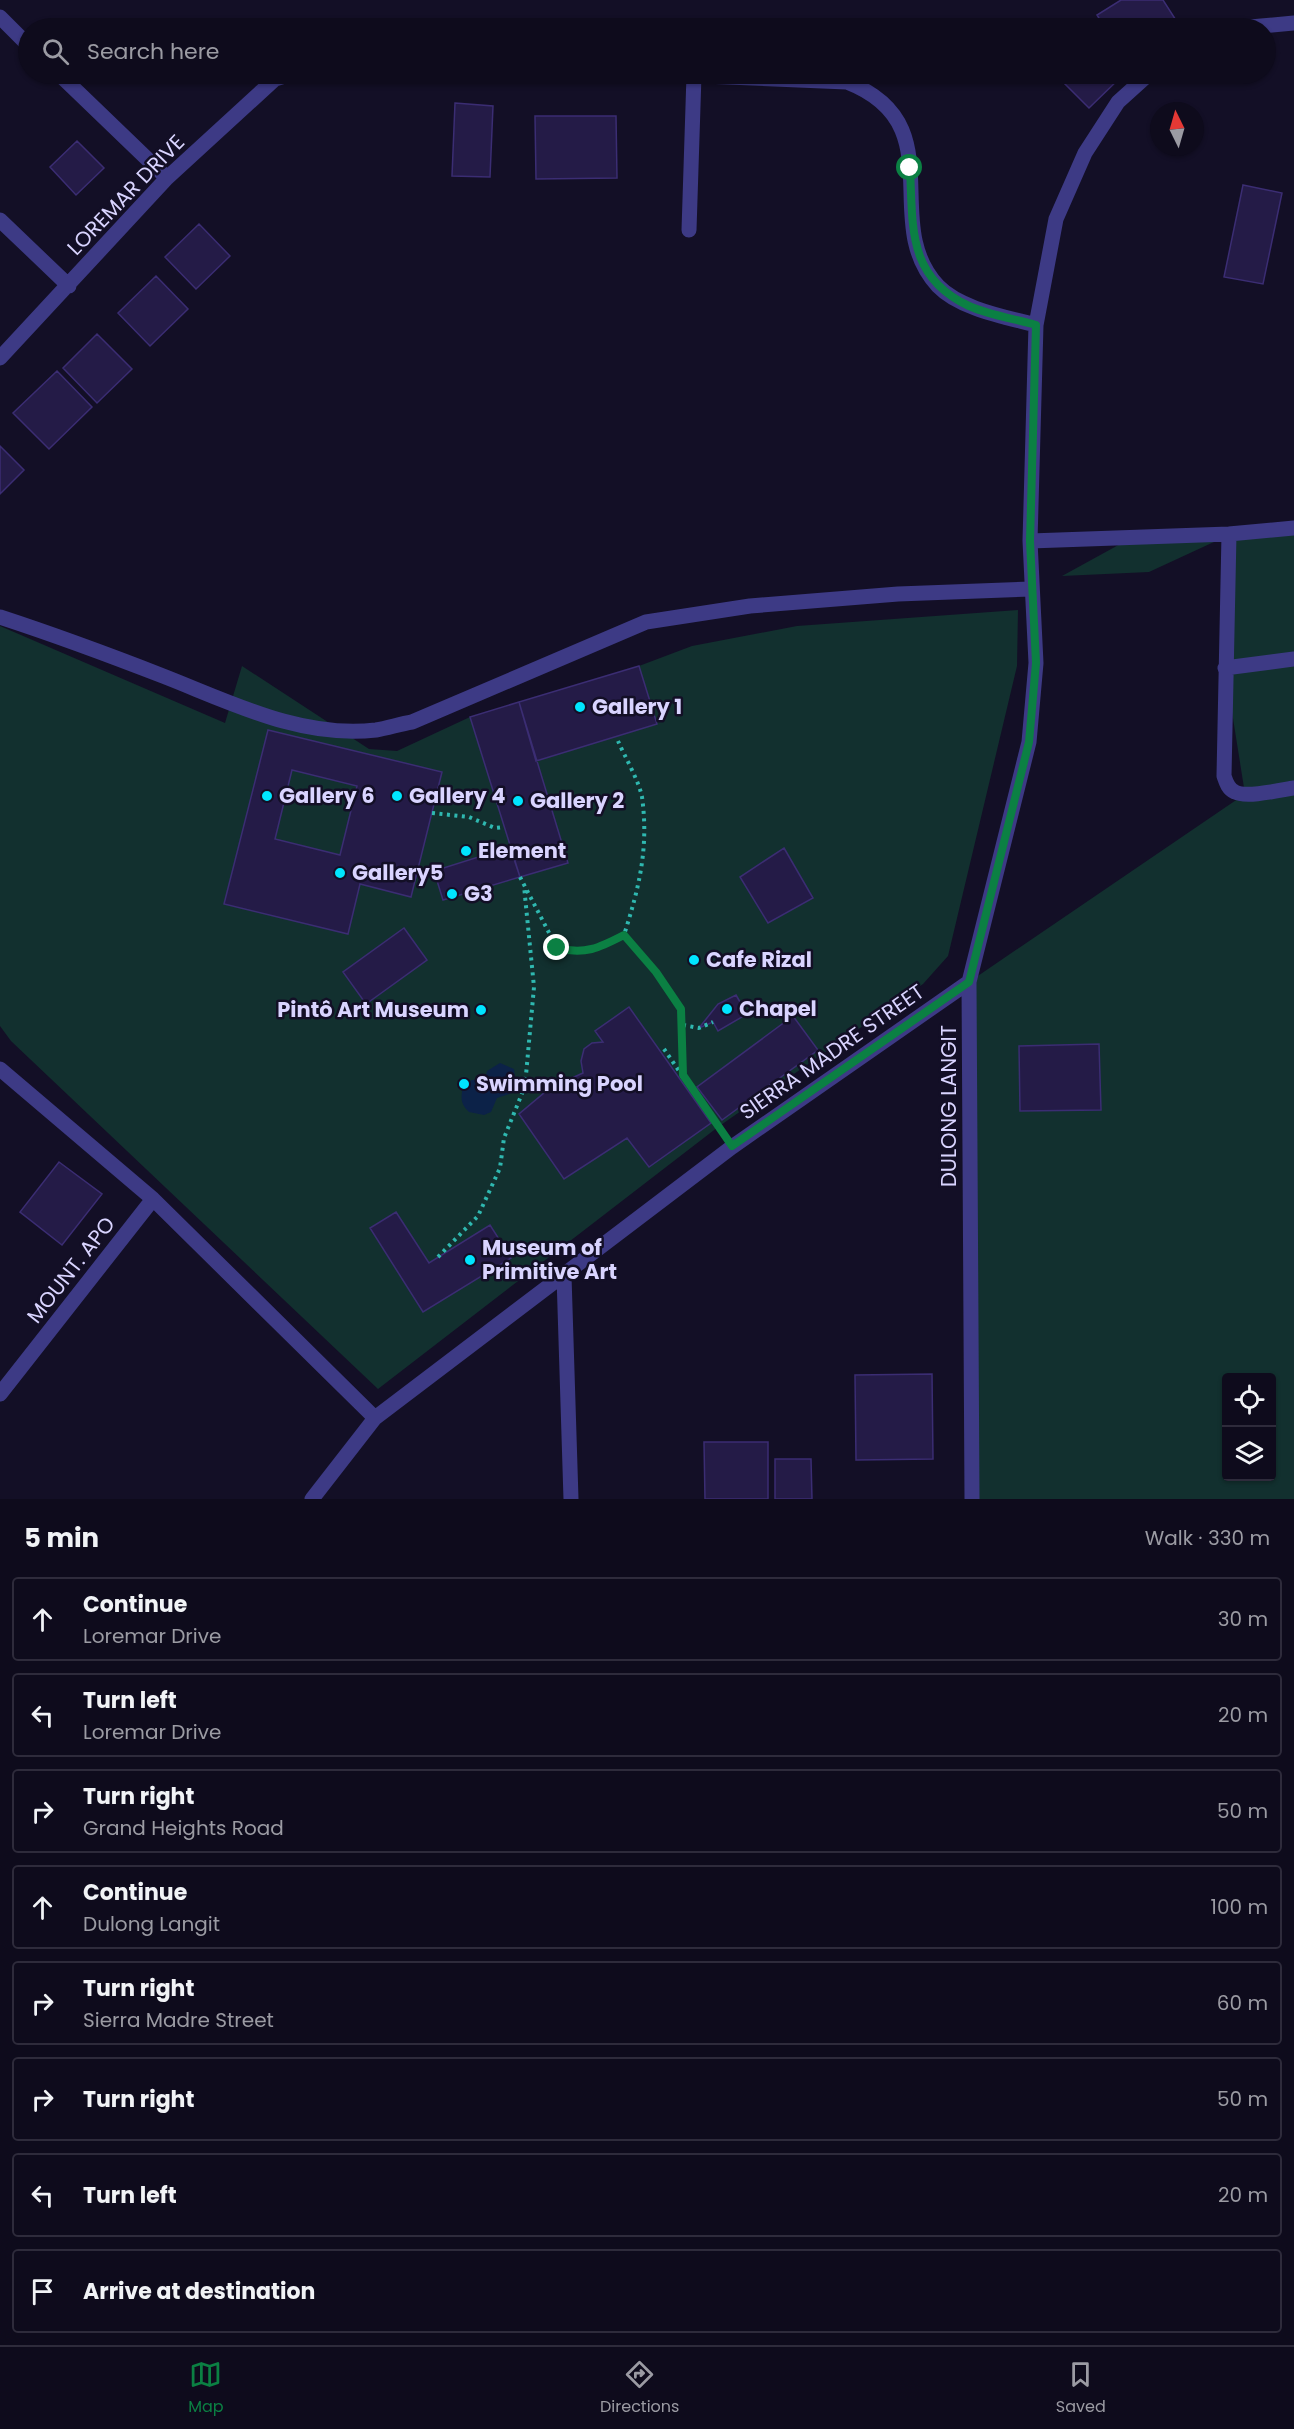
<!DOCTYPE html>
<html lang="en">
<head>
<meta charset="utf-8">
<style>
  :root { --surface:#0e0b1c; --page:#1c1929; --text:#f1f3f6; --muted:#9b9ba3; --line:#2e2b3b; --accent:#0b8043 }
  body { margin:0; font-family:Poppins,sans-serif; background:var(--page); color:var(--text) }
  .controls { position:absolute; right:18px; bottom:18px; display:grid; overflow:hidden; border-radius:6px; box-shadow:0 2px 4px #0004 }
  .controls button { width:54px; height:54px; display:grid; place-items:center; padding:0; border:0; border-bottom:2px solid var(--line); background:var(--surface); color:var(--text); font:30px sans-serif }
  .compass { position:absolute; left:1150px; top:102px; width:54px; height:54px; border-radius:50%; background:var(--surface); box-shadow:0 2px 4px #0004; rotate:355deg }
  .stop { position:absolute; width:18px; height:18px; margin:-14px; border:4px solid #0b8043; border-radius:50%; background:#fff }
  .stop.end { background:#0b8043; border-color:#fff; box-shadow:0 2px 6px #0008 }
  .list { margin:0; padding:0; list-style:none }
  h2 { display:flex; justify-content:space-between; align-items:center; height:78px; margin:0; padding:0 24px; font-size:26px }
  h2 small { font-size:20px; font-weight:400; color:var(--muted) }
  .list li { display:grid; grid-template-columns:39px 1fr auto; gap:18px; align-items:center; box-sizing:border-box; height:84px; margin:0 12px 12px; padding:0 12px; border:2px solid var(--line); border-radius:6px }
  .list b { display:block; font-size:22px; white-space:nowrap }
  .list p { margin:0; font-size:20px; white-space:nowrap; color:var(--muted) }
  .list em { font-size:20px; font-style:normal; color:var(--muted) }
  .icon { flex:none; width:33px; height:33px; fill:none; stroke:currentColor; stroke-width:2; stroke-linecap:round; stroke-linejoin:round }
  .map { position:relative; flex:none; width:1294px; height:1499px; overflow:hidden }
  .search { position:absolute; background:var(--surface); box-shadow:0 2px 4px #0004; left:18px; right:18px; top:18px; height:66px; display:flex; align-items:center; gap:15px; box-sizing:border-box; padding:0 21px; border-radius:33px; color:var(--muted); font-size:22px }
  .sheet { height:846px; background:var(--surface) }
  nav { display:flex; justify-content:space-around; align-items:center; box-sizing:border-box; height:84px; border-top:2px solid var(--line); background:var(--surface); font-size:16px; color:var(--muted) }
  nav a { display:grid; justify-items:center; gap:3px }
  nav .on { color:var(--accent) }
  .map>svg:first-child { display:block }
  .green { fill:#12302f; fill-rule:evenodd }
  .water { fill:#0c2248 }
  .building { fill:#241b47; stroke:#3b2d73; stroke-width:1.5; fill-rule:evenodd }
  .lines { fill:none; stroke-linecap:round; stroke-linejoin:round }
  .path { stroke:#2fb8b0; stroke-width:4; stroke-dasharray:3 4.5; stroke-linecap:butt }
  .street { stroke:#3d3a85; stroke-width:15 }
  .route { stroke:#0b8043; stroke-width:8 }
  .poi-dot { fill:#00e5ff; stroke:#130f26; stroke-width:2 }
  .labels { text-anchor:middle; stroke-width:5; stroke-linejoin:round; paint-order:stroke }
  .street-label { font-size:21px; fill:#d9d4ff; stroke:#130f26 }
  .poi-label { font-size:21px; font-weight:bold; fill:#d9d4ff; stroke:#130f26; text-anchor:start }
</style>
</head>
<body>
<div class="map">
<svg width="1294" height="1499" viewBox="0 0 1294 1499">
  <rect width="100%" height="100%" fill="#130f26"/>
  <path class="green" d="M1294,525V1499H972L969,982L1245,794L1225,668L1229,535L1149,572L1062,576L1133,537ZM1226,1378H1272V1476H1226Z
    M1018,610L1017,666L948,956L923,984L718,1127L378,1389L11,1041L0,1026V626L225,723L242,666L369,749L397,751L470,717L639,666L692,646L797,626Z"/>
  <path class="water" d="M500,1063L514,1069L516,1085L512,1093L497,1098L491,1112L484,1115L469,1112C459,1103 461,1095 464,1084L472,1080L485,1079L487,1071Z"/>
  <path class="building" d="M1121,0H1163L1181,28H1105L1097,15Z
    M1066,74H1124L1089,108L1060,79Z
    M455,103L493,106L490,177L452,176Z
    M535,116H616L617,178L536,179Z
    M77,141L104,168L76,195L50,167Z
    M1243,185L1282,193L1263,284L1224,277Z
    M199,224L230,256L196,289L165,257Z
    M156,276L188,309L150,346L118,313Z
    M97,334L132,369L97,403L63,368Z
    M57,371L92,407L49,449L13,413Z
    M0,446L24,470L0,494Z
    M639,666L657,724L536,761L519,702Z
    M519,702L568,863L520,877L470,717Z
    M268,730L442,772L411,897L360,884L348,934L224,904ZM292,770L357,786L340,855L275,839Z
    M510,847L520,877L443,900L434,871Z
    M784,848L813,898L768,923L740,877Z
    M404,928L427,960L366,1004L343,972Z
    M736,995L747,1014L718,1031L713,1022L699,1028L718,1004Z
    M629,1007L711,1123L649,1167L627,1138L564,1179L519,1114L550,1088L583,1073L581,1061L584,1049L592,1043L603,1042L595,1031Z
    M793,1016L818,1050L722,1120L697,1087Z
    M1099,1044L1101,1110L1020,1111L1019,1046Z
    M59,1162L102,1194L62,1245L20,1212Z
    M396,1212L429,1263L490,1225L511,1258L423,1312L370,1228Z
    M932,1374L933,1459L856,1460L855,1375Z
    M704,1442H768V1499H705Z
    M775,1459H811L812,1499H775Z"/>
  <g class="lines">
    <path class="path" d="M618,741C625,757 639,781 642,797C649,848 639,888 624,935L656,972L681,1009L683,1075
      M432,813L469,817L495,828L504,827
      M520,877L557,948C585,955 599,948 624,935
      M683,1025L699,1028L713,1022
      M664,1049L719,1129
      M438,1257L478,1216L500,1168L504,1138L525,1086L534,987L524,886"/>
    <path class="street" d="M0,17L28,45
      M1239,28L1294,23
      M59,74L167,178
      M655,74L847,82C955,124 878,222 938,286C960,309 1006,317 1036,325
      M0,220L69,286
      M689,230L694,75
      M0,358L167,178L275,79L291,74
      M1229,534L1224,776C1226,782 1228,789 1235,792C1246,798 1281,790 1294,788
      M1030,541L1229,534L1294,528
      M0,617C55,635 109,655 163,676C230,702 301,739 376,730C388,728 400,724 412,722L646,622L750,606L898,594L1031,589
      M1225,668L1294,659
      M0,1069L153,1199L375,1418
      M564,1276L571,1499
      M0,1394L153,1199
      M312,1499L375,1418L732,1147L969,982
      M972,1499L969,982L1029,742L1036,663L1030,541L1036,325L1056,219L1085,153L1118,102L1149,74"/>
  </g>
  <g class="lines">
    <path class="route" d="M557,948C585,955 599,948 624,935L656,972L681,1009L683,1075L732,1146L969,982L1029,742L1036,663L1030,541L1036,325C1015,319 989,315 969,306C907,277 913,227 910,168"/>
  </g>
  <g class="poi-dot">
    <circle cx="580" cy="707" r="6"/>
    <circle cx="267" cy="796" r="6"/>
    <circle cx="397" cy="796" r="6"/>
    <circle cx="518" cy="801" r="6"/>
    <circle cx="466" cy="851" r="6"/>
    <circle cx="340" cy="873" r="6"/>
    <circle cx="452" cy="894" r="6"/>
    <circle cx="694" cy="960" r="6"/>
    <circle cx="727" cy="1009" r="6"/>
    <circle cx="481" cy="1010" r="6"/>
    <circle cx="464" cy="1084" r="6"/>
    <circle cx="470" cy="1260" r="6"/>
  </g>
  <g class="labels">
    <g class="street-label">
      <text transform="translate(126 195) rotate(-46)" y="7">LOREMAR DRIVE</text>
      <text transform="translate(832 1052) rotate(-35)" y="7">SIERRA MADRE STREET</text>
      <text transform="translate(949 1106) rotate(-90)" y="7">DULONG LANGIT</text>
      <text transform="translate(71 1270) rotate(-52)" y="7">MOUNT. APO</text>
    </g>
    <g class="poi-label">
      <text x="592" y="714">Gallery 1</text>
      <text x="279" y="803">Gallery 6</text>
      <text x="409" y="803">Gallery 4</text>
      <text x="530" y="808">Gallery 2</text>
      <text x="478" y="858">Element</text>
      <text x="352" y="880">Gallery5</text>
      <text x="464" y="901">G3</text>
      <text x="706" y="967">Cafe Rizal</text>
      <text x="739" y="1016">Chapel</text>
      <text x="469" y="1017" text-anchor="end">Pintô Art Museum</text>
      <text x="476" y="1091">Swimming Pool</text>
      <text x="482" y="1255">Museum of<tspan x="482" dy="24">Primitive Art</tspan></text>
    </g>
  </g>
</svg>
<div class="controls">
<button><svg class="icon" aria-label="locate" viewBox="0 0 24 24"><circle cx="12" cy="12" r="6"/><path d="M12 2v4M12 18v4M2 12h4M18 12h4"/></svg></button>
<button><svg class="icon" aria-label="layers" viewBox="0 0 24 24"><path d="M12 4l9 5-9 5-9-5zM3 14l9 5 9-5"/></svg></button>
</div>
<svg class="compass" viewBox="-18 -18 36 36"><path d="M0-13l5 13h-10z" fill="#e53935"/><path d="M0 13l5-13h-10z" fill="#9b9ba3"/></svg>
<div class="stop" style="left:910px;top:168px"></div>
<div class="stop end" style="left:557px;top:948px"></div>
<div class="search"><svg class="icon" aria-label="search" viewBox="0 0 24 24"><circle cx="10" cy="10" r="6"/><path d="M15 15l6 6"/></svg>Search here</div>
</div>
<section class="sheet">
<h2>5 min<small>Walk · 330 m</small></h2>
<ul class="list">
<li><svg class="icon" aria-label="ahead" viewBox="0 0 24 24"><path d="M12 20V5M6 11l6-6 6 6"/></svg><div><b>Continue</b><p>Loremar Drive</p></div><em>30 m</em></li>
<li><svg class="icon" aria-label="left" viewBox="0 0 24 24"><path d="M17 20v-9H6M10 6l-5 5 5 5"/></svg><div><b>Turn left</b><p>Loremar Drive</p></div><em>20 m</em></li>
<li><svg class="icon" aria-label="right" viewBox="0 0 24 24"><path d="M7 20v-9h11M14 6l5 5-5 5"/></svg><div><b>Turn right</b><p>Grand Heights Road</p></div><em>50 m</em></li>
<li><svg class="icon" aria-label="ahead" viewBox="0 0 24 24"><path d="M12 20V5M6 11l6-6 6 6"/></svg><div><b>Continue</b><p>Dulong Langit</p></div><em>100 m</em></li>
<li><svg class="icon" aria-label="right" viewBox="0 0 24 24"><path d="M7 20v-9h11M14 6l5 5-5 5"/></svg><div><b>Turn right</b><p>Sierra Madre Street</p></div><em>60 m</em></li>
<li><svg class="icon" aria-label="right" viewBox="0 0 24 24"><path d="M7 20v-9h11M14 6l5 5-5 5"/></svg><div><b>Turn right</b></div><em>50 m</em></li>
<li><svg class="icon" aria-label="left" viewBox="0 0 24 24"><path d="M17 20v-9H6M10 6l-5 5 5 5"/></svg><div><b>Turn left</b></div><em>20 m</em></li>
<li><svg class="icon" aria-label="arrive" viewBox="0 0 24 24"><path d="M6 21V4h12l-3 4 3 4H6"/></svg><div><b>Arrive at destination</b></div></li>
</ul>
</section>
<nav>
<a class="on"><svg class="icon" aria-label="map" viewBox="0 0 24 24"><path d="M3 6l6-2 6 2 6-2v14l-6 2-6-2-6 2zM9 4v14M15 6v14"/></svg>Map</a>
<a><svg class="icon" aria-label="directions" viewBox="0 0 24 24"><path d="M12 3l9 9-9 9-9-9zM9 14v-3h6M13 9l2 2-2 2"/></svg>Directions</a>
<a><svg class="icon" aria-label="saved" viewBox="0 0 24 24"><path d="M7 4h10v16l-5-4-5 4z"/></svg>Saved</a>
</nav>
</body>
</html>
